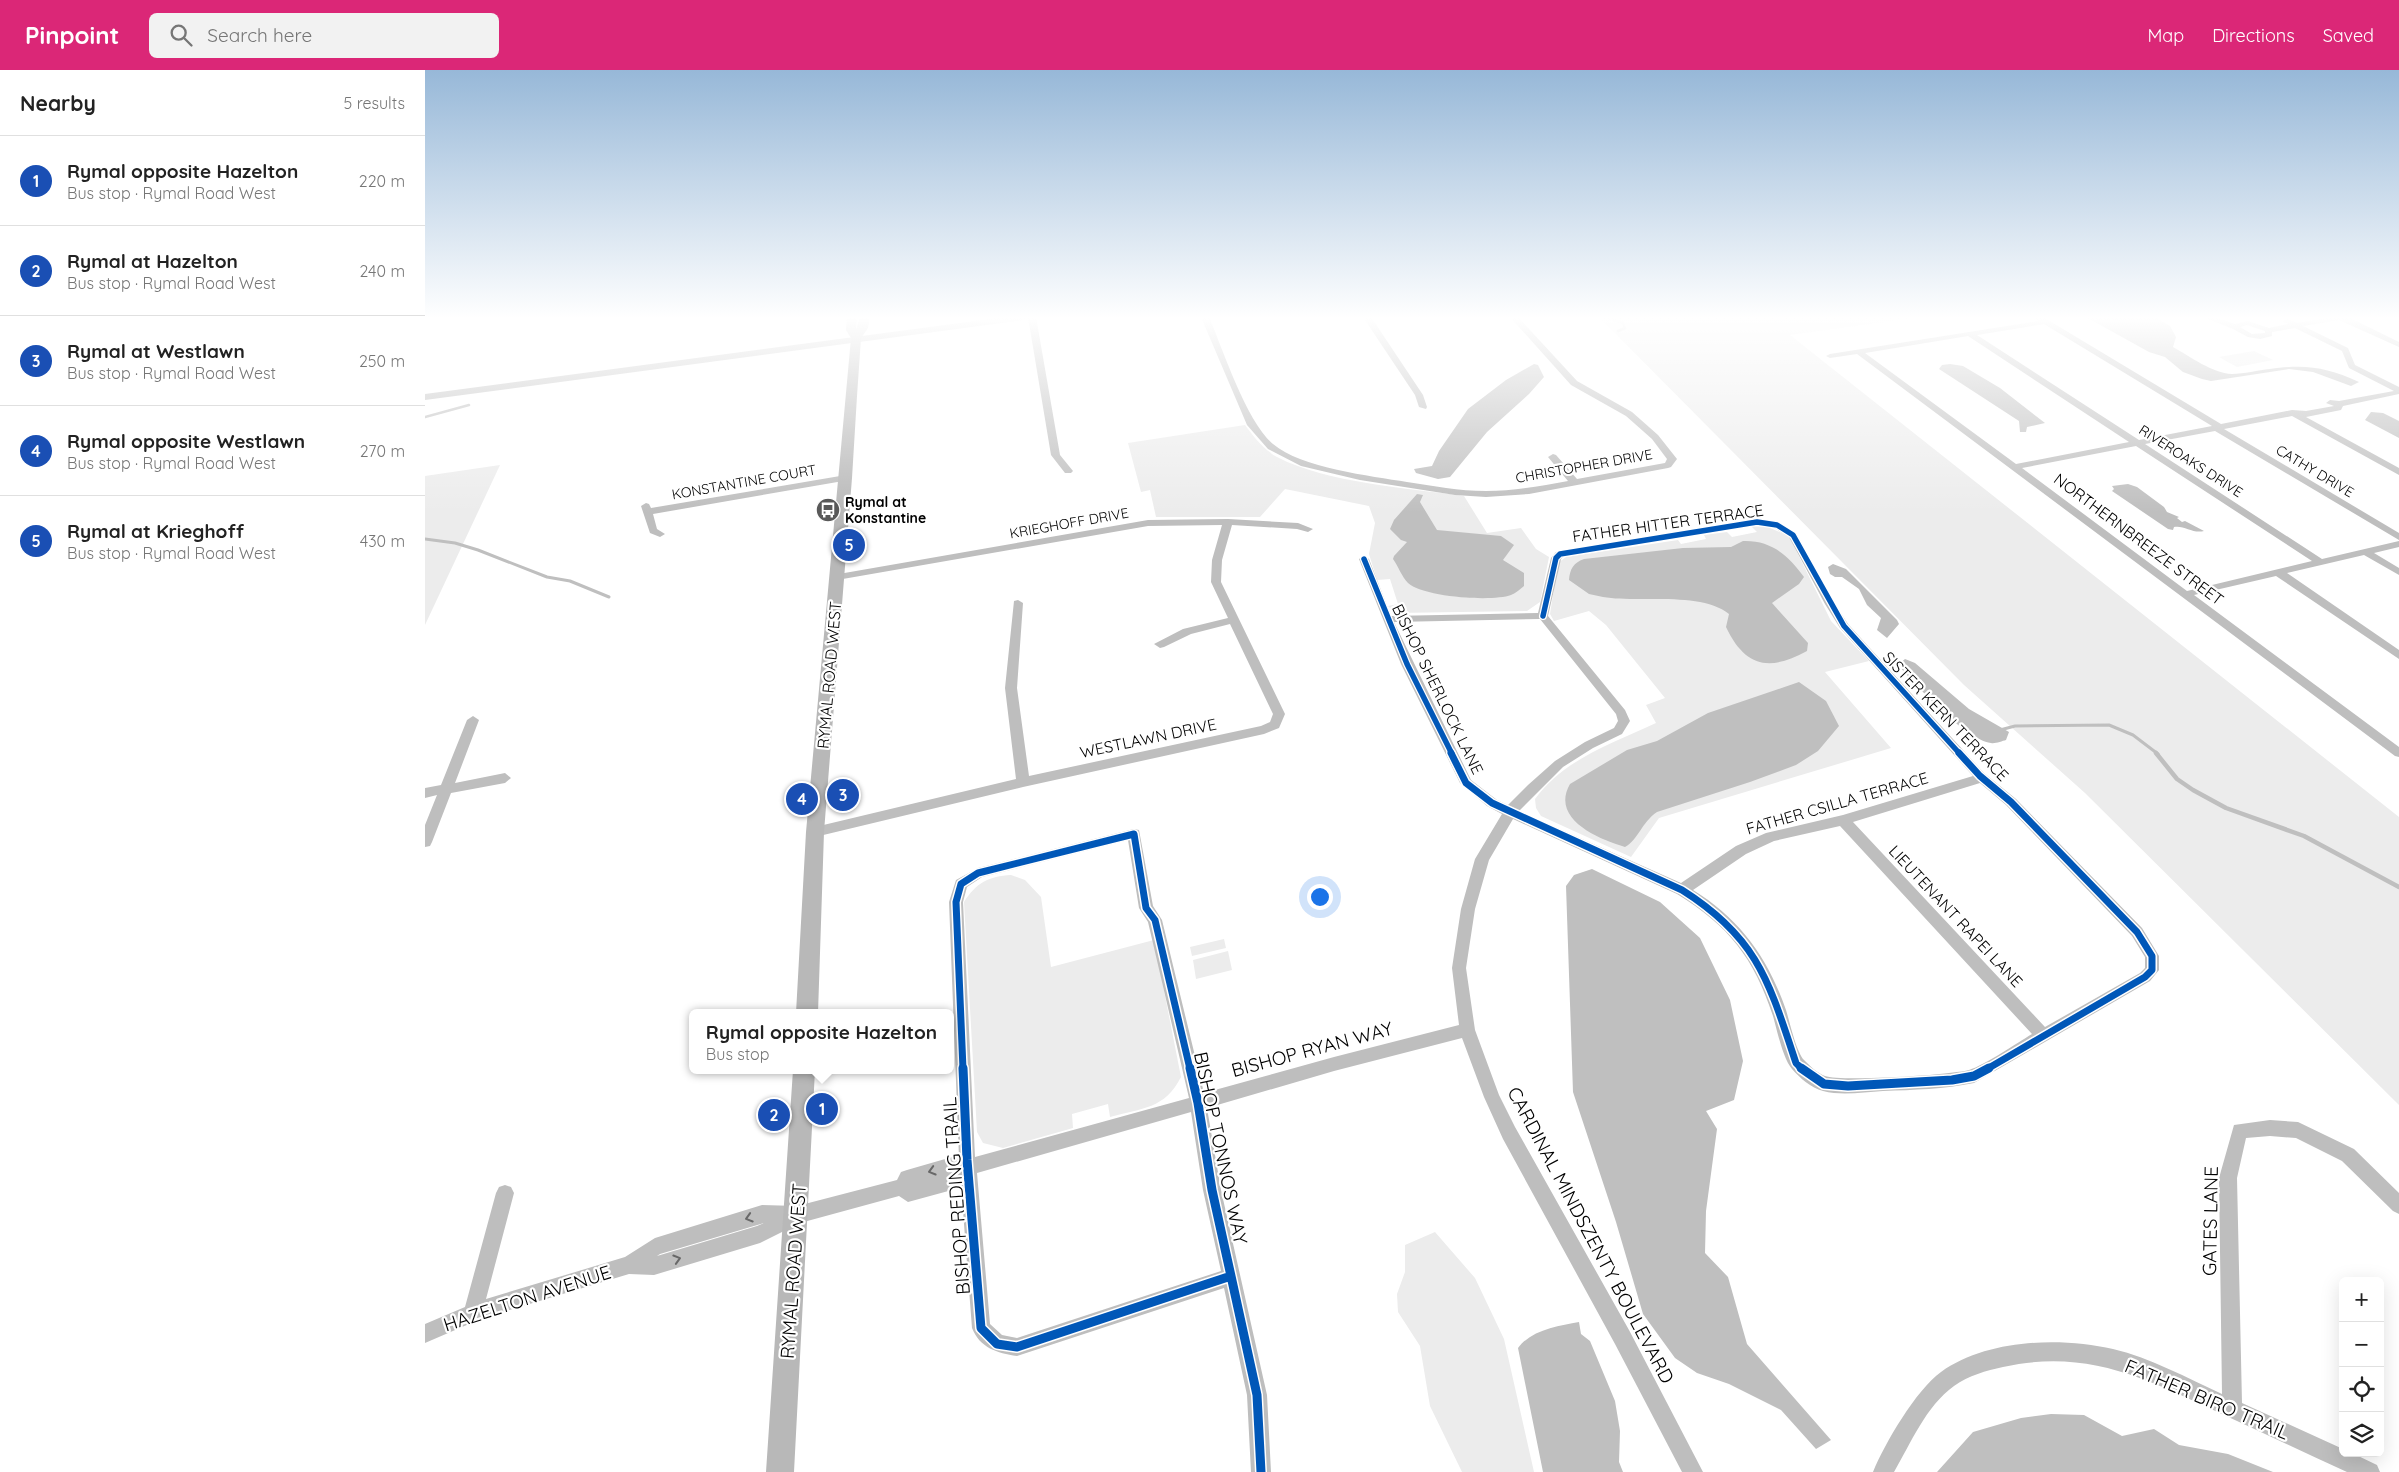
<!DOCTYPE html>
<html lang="en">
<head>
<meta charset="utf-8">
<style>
  :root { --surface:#fff; --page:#f2f2f2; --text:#222; --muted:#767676; --line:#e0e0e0; --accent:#db2777 }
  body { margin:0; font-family:Quicksand,sans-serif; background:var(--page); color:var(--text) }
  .controls { position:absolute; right:15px; bottom:15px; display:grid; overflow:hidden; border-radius:8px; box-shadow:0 5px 20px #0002 }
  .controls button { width:45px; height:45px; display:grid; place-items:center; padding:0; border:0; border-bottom:1px solid var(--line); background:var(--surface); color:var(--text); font:25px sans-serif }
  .you { position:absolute; left:894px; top:826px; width:18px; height:18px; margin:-12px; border:4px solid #fff; border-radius:50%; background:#1a73e8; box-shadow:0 0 0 8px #1a73e833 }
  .badge { display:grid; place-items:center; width:32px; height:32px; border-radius:50%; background:var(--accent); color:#fff; font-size:16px; font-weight:700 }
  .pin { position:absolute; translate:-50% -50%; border:2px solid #fff; box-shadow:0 1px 5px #0006 }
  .popup { position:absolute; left:264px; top:939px; width:265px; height:65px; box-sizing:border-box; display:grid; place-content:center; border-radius:8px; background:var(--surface); filter:drop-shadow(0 1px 4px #0005); font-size:16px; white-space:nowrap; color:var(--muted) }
  .popup b { font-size:19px; color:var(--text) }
  .popup::after { content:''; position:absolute; left:50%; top:100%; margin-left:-10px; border:10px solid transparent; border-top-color:var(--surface) }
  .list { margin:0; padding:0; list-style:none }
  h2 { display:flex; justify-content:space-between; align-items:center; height:65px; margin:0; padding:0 20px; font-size:21px }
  h2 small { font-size:16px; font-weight:400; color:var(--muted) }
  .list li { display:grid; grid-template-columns:32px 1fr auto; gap:15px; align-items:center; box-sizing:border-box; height:90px; padding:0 20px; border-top:1px solid var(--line) }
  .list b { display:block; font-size:19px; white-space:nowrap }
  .list p { margin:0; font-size:16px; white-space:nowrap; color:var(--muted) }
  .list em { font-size:16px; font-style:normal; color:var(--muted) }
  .icon { flex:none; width:28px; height:28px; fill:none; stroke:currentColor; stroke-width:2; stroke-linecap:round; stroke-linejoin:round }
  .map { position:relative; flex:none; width:1974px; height:1402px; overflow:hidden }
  header { display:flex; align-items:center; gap:30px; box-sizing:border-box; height:70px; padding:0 25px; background:var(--accent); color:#fff }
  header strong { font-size:24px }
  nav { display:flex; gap:28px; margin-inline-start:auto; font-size:18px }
  .search { width:350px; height:45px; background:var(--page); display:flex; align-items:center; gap:12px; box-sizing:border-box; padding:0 18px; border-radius:8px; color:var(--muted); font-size:19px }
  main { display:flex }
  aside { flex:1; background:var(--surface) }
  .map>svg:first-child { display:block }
  .green { fill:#ececec }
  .water { fill:#bfbfbf }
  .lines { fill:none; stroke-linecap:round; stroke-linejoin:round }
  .stream-far2 { stroke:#bfbfbf; stroke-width:2.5 }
  .stream-far1 { stroke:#bfbfbf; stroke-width:3 }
  .stream { stroke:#bfbfbf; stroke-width:4.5 }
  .minor { fill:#bebebe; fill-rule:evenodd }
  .tertiary { fill:#bebebe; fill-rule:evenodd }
  .secondary { fill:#b8b8b8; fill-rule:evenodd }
  .cycleway-far2-casing { stroke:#fff; stroke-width:8 }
  .cycleway-far1-casing { stroke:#fff; stroke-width:10 }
  .cycleway-casing { stroke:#fff; stroke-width:12 }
  .cycleway-far2 { stroke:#0057b8; stroke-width:5.5 }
  .cycleway-far1 { stroke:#0057b8; stroke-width:7 }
  .cycleway { stroke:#0057b8; stroke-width:9 }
  .oneway { stroke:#686868 }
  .labels { text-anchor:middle; stroke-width:4.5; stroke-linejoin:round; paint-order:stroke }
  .far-street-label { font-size:14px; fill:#000; stroke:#fff }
  .far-poi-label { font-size:14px; font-weight:bold; fill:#000; stroke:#fff; text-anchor:start }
  .street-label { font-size:16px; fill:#000; stroke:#fff }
  .near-street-label { font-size:19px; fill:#000; stroke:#fff }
</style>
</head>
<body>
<header>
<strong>Pinpoint</strong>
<div class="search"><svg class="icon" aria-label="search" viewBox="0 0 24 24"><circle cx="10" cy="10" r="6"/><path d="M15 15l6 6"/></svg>Search here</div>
<nav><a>Map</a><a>Directions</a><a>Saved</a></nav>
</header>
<main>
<aside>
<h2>Nearby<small>5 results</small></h2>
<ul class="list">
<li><span class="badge" style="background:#1a4fb4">1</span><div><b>Rymal opposite Hazelton</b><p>Bus stop · Rymal Road West</p></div><em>220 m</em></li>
<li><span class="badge" style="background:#1a4fb4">2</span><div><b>Rymal at Hazelton</b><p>Bus stop · Rymal Road West</p></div><em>240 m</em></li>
<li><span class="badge" style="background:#1a4fb4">3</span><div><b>Rymal at Westlawn</b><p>Bus stop · Rymal Road West</p></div><em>250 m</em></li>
<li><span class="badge" style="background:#1a4fb4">4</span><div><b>Rymal opposite Westlawn</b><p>Bus stop · Rymal Road West</p></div><em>270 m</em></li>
<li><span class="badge" style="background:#1a4fb4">5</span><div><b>Rymal at Krieghoff</b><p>Bus stop · Rymal Road West</p></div><em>430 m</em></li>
</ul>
</aside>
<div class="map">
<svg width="1974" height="1402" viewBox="0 0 1974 1402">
  <rect width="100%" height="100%" fill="#fff"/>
  <path class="green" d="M1174,247H1496L1365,265L1974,747V1035L1660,723L1539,615Z
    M1829,281L1848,290L1812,297L1794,287Z
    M820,355C829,367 838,379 852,387C902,413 983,418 1039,426L1062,463L1096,458L1111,479L1124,487L1115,532L1102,541L970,543L963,536L973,534L965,509L952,510L944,484L950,453L944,436L860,419L835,447H731L725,420L716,422L703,373Z
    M75,395L0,555V406Z
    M1326,456L1343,457L1364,466L1406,551L1444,591L1400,602L1466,678L1234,748L1206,787L1116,746L1111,738L1110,729C1139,689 1188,673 1231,653L1221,635L1240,628L1181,555L1164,541L1129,551L1125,544L1133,493L1141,487L1253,470L1256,474L1281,469L1279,465L1302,462L1307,467L1332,462Z
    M586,805L600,810L616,827L626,897L729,870L756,1007C740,1039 717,1038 685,1047L683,1034L647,1044L648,1058L578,1078L558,1073L552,1062L539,832C551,813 564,806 586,805Z
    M799,869L801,878L767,886L765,877Z
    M803,881L807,900L771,909L768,890Z
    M1010,1162L1050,1208L1079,1269L1109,1402H1037L1005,1336L995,1276L973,1242L972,1224L980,1202V1175Z"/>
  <path class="water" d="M1661,247H1729L1745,256L1751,267L1748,277C1766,287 1787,303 1807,304C1819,304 1833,300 1845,299C1881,294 1901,297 1934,312L1926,316L1888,302L1864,299L1786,311L1777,309L1758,302L1740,287L1724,282Z
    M1109,294L1113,295L1119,307L1104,324L1062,362L1025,407L1013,409L991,403L989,399L1007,396L1014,381L1043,339L1081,310Z
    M1525,294L1538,296L1575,318L1620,353L1602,357L1601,362H1595L1594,351L1514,299L1517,295Z
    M1946,342L1958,343L1974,351V368L1940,350Z
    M1703,414L1712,417L1739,437L1742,442L1754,447L1752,448L1757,452L1760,451L1779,461C1768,464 1759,455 1749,457L1748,460L1743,459L1687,421L1689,419L1687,416Z
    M992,424L998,425L995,432L1012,460L1076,466L1089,475L1078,490L1099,503V516C1095,519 1091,523 1086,525C1067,532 998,527 983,513C977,507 973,496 968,489L969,486L982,472L976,470L965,459L969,450Z
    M1318,471C1346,470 1363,485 1379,507L1374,514L1347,533L1383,573L1382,581C1344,602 1320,597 1301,557L1304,544C1276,521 1213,533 1178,527L1164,524L1144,510C1145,499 1148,493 1159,489L1258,478L1306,477Z
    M1408,494L1421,499L1472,550L1474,554L1462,568L1452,560L1456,548L1442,535L1434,519L1417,507H1410L1405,504L1403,497Z
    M1480,589L1490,593L1544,639L1584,662L1581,670C1577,671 1570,674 1566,673C1539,669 1492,616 1473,595Z
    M1374,612L1401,631L1414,656L1393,681L1371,695L1325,712L1232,742C1216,753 1214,769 1200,777C1173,769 1125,749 1145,714L1202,680L1232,671L1283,643Z
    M1167,799L1235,832L1275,868L1305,930L1318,991L1309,1030L1281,1041L1292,1059L1281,1141L1280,1183L1303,1207L1322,1274L1406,1370L1391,1379L1356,1340L1304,1314L1272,1303L1250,1288L1218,1244L1191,1152L1148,1022L1141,816L1149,805Z
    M1154,1252L1156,1264L1165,1271L1190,1331L1195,1361L1194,1392L1198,1402H1118L1093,1278C1106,1260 1133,1256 1154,1252Z
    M1626,1344L1659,1345L1697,1366L1729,1359L1754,1375L1803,1384L1848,1402H1512L1548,1362L1596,1348Z"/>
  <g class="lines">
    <path class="stream-far2" d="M1181,247L1198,253L1200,258L1193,261
      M0,347L44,335"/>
    <path class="stream-far1" d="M0,469L30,473L53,480L122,507L145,511L184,527
      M1575,660L1590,656L1684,655L1708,665L1733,684"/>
    <path class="stream" d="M1731,683L1752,709L1768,720L1801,738L1879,766L1974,817"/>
    <path class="minor" d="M603,247H611L635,385L648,401L646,403H640L626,385Z
      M776,247H784C799,282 821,351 848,374C876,398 946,406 982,412C1008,416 1034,421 1061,421C1089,421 1116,416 1143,411L1123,387L1128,384L1131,385L1152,409L1240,393L1242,389L1227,369L1201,346L1146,315L1085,247H1093L1152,311L1207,342L1233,365L1252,389L1246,397L1243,398L1104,424L1061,427L1030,425L935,410L876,396L843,379L822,355Z
      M938,247H946L998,325L1002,337L1001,339L994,337L990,325Z
      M1610,247H1616L1623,250L1796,354L1867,340L1881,341L1909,336L1901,333L1905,330L1914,331L1969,321L1924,298L1917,281L1870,258L1847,262V266L1835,269L1823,267L1808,259L1778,247H1789L1810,254L1823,251L1844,258L1863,254L1858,251L1862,249L1872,253L1907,247H1923L1974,272V277L1914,250L1878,256L1923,278L1930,295L1974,317V324L1918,336L1916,340L1881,347L1974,398V405L1867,346L1799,359L1974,463V470L1790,361L1720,374L1897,489L1974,471V477L1949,483L1974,498V505L1939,485L1862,503L1974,580V589L1851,506L1769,525L1974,677V687L1970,686L1432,284L1405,288L1401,286L1405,284L1613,251ZM1619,254L1787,356L1714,370L1552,265ZM1822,255L1840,261V263L1827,264L1815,257ZM1543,266L1704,372L1591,394L1440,283ZM1711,376L1887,491L1762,521L1597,398Z
      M421,405L424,406V410L228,444L232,459L240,464L235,467L225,463L216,436L221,433L224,434L226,438Z
      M803,449L873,453L888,459L883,462L872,459L807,455L797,490L796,512L860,644L854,658L839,664L598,717L390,767L385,766L383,762L385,758L390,757L591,709L580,618L589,531L593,530L598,533L592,618L604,706L836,656L845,652L848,644L805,554L766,564L739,577L735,578L729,574L758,559L803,548L786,512L787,490L797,455L723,456L412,510L408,509V505L723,450Z
      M1332,449L1355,453L1371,463L1410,534L1423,554L1442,575L1559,703L1591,729L1717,858L1734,886V900L1725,911L1549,1013C1519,1019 1489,1020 1458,1021C1439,1022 1417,1026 1398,1021C1386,1018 1375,1008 1367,999C1358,989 1352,960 1348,946C1329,888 1304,856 1252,824L1088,749L1064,790L1050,839L1041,898L1050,960L1074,1025L1090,1057L1204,1260L1278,1402H1257L1190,1274L1078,1069L1059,1027L1037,968L909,1001L782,1038L796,1120L842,1325L846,1402H826L822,1325L799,1218L592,1286C572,1283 555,1278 547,1258L536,1115L527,1120L483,1132L474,1126L375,1153L335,1173L229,1205L204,1204L58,1248L0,1273V1254L40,1237L71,1123L74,1117L80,1115L86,1117L89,1123L61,1229L200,1187L230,1168L337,1135L372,1136L472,1110L476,1102L482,1100L527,1087L534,1088L524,832L531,810L553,798L709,759L714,760L728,836L737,850L779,1023L909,987L1034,955L1027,898L1036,839L1050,789L1077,744L1062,736L1035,713L976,594L934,489L939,486L944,489L966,546L1113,543L1126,488L1131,482ZM1332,455L1348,457L1364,467L1400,534L1415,558L1548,706L1418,745L1341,763L1311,776L1256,813L1094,741L1138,697L1168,678L1197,664L1205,651L1200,640L1123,546L1136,489L1138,487ZM1115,549L1191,644L1193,651L1189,658L1160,672L1130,691L1103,715L1083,735L1072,730L1046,710L969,552ZM1555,713L1581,735L1707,866L1720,887V898L1715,903L1620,957L1428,752ZM1415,756L1607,964C1592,973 1560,995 1544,1000C1525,1005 1416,1012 1400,1006C1392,1003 1385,996 1379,990C1371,981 1365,953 1361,940C1343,888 1315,849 1268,820L1321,784L1349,771ZM703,770L714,838L723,852L764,1028L550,1087L538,832L542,817L557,807ZM766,1042L778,1120L796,1201L592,1268L577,1265L565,1254L552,1103ZM339,1153L332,1156L232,1186L235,1184Z
      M48,646L54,650L30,713L80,703L86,708L80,713L26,723L7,772L5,776L0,777V755L12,725L0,728V718L16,715L42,650Z
      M1845,1050L1873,1052L1929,1079L1974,1123V1144L1968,1141L1917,1091L1871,1068L1845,1066L1821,1068L1812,1108L1817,1333L1918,1379V1383H1927L1952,1395L1955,1402H1922C1881,1383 1840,1364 1799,1345C1723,1310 1664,1278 1578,1297C1561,1301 1544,1305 1529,1316C1501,1336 1486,1373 1469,1402H1448C1460,1373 1491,1320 1516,1302C1562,1269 1635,1267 1688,1279C1726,1288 1762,1308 1797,1324L1794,1108L1809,1055Z"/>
    <path class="tertiary" d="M580,247H602L598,250L0,330V324Z"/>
    <path class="secondary" d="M422,247H432L431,260L435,247H445L443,258L436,268L432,326L427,408L399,762L393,943H371L381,762L426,268L421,260Z
      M368,1000H390L369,1402H341Z"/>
    <g class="cycleway-far2-casing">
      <path id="cycleway-far2" d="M939,489L982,594L1027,684
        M1118,546L1131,488L1135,484L1332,452L1352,455L1368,465L1419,556L1535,684"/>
    </g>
    <g class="cycleway-far1-casing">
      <path id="cycleway-far1" d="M1026,683L1041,713L1067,733L1257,820C1333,868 1344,912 1371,993L1377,999
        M1534,683L1555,706L1586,732L1712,862L1727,886V900L1720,907L1562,999
        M538,999L531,832L536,814L553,803L709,764L721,838L730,850L765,999"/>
    </g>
    <g class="cycleway-casing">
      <path id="cycleway" d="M538,998L542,1090L556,1258L572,1274L592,1277L806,1206
        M765,998L773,1033L787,1120L806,1206
        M1376,998L1399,1014L1423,1016L1527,1010L1549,1006L1564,998
        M806,1206L832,1325L836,1402"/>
    </g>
    <use href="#cycleway-far2" class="cycleway-far2"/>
    <use href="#cycleway-far1" class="cycleway-far1"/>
    <use href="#cycleway" class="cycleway"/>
  </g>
  <defs><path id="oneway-chevron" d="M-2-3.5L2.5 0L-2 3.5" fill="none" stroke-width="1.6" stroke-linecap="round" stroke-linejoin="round" transform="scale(1.25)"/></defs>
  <g class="oneway">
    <use href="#oneway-chevron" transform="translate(507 1101) rotate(164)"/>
    <use href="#oneway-chevron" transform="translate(324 1148) rotate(163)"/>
    <use href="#oneway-chevron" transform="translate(252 1189) rotate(-17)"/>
  </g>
  <linearGradient id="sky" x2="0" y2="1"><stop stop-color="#97b8d8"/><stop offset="0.56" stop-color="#fff"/><stop offset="1" stop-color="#fff" stop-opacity="0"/></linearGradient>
  <rect width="1974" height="443" fill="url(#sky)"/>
  <defs>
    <g id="bus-disc" transform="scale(1.25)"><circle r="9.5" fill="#595959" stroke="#fff"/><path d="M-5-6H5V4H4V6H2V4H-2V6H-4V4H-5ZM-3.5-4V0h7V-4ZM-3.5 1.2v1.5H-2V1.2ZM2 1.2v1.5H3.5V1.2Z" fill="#fff"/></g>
  </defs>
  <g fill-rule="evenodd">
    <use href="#bus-disc" x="403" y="440"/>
  </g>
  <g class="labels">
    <g class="far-street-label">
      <text transform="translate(1766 391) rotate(33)" y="5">RIVEROAKS DRIVE</text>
      <text transform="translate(1159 396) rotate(-10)" y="5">CHRISTOPHER DRIVE</text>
      <text transform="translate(1890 401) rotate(31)" y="5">CATHY DRIVE</text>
      <text transform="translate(319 412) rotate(-10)" y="5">KONSTANTINE COURT</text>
      <text transform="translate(644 453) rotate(-10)" y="5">KRIEGHOFF DRIVE</text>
    </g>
    <g class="far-poi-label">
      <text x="420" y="437">Rymal at<tspan x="420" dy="16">Konstantine</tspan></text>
    </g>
    <g class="street-label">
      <text transform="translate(1243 453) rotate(-8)" y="6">FATHER HITTER TERRACE</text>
      <text transform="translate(1714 469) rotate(37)" y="6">NORTHERNBREEZE STREET</text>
      <text transform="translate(404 605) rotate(-85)" y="6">RYMAL ROAD WEST</text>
      <text transform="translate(1013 619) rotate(64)" y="6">BISHOP SHERLOCK LANE</text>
      <text transform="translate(1521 646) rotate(46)" y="6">SISTER KERN TERRACE</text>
      <text transform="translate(723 668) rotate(-12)" y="6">WESTLAWN DRIVE</text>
      <text transform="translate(1412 733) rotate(-16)" y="6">FATHER CSILLA TERRACE</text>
      <text transform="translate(1531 846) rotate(47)" y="6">LIEUTENANT RAPEI LANE</text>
    </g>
    <g class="near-street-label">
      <text transform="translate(887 979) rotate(-15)" y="7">BISHOP RYAN WAY</text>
      <text transform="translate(796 1078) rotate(78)" y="7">BISHOP TONNOS WAY</text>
      <text transform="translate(531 1126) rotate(-94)" y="7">BISHOP REDING TRAIL</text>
      <text transform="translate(1785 1151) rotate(-89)" y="7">GATES LANE</text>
      <text transform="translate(1166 1165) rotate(62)" y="7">CARDINAL MINDSZENTY BOULEVARD</text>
      <text transform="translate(368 1201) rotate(-86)" y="7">RYMAL ROAD WEST</text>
      <text transform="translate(102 1228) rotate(-18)" y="7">HAZELTON AVENUE</text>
      <text transform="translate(1782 1329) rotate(23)" y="7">FATHER BIRO TRAIL</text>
    </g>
  </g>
</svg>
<div class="controls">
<button>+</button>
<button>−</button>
<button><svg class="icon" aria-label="locate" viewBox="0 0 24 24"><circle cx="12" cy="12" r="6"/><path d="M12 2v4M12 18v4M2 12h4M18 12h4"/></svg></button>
<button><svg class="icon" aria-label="layers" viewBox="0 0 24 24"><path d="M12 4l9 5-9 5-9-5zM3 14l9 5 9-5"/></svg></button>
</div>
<div class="you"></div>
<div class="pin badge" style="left:397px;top:1039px;background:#1a4fb4">1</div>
<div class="popup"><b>Rymal opposite Hazelton</b>Bus stop</div>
<div class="pin badge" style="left:349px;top:1045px;background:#1a4fb4">2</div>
<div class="pin badge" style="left:418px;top:725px;background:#1a4fb4">3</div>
<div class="pin badge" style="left:377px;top:729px;background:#1a4fb4">4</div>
<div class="pin badge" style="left:424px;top:475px;background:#1a4fb4">5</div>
</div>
</main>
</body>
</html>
